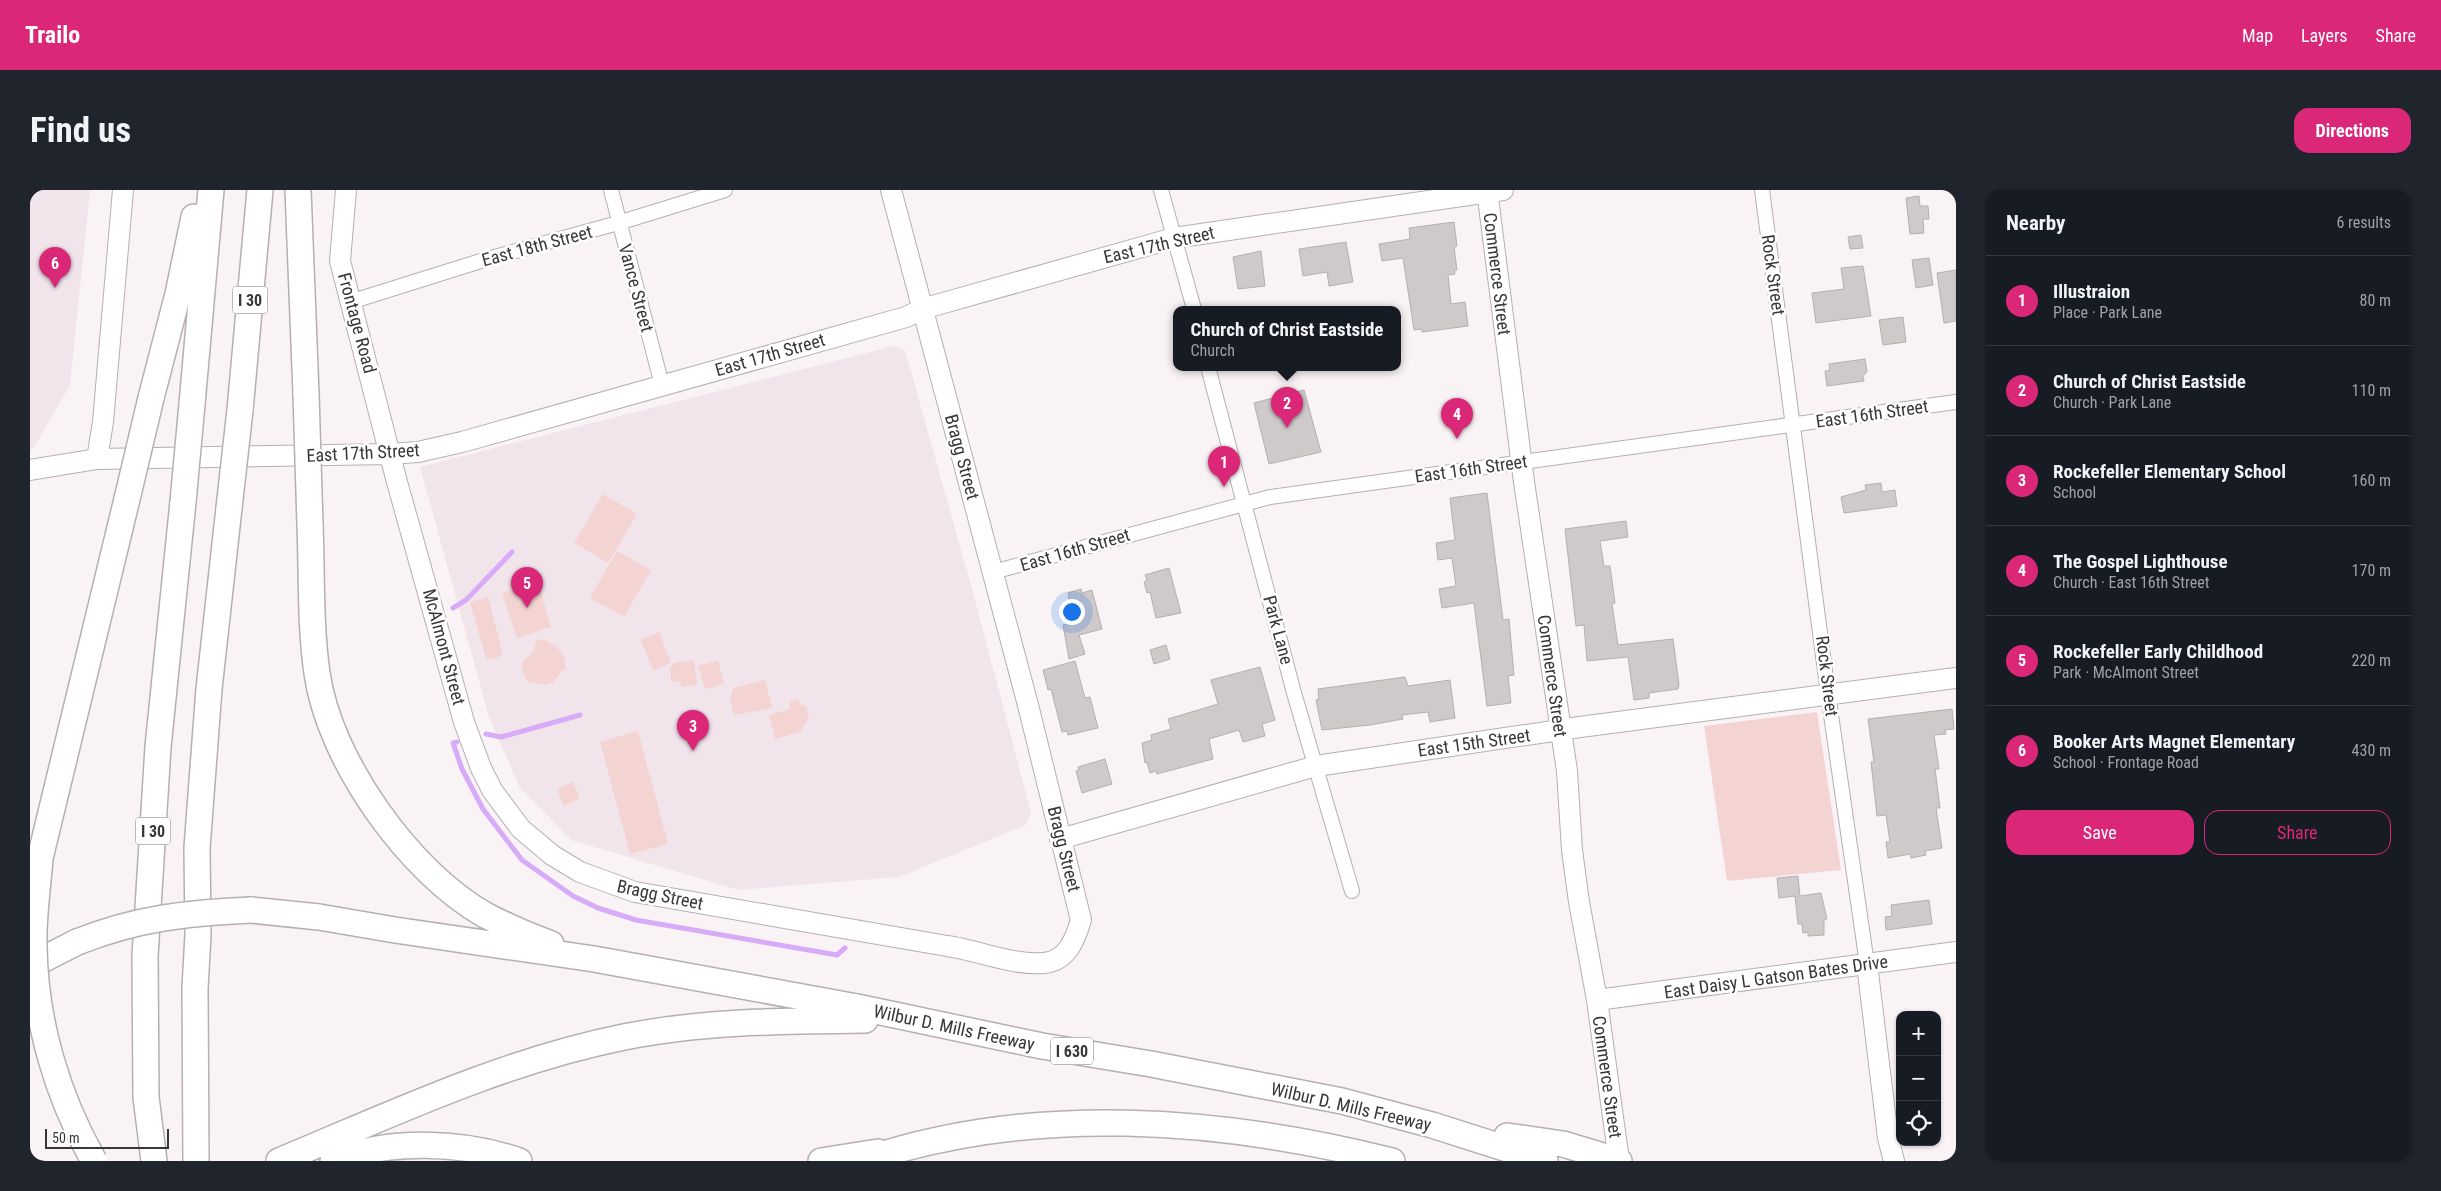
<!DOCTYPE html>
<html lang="en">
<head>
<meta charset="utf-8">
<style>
  :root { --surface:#171b24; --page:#20242c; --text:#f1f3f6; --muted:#9ea1a6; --line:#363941; --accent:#db2777 }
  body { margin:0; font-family:"Roboto Condensed",sans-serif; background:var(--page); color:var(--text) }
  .controls { position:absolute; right:15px; bottom:15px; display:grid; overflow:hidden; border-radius:10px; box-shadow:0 1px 4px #0004 }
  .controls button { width:45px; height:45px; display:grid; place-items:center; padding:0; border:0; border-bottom:1px solid var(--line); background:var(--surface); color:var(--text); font:25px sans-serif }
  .scale { position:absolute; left:15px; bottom:12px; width:124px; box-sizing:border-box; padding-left:5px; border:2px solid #393637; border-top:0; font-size:14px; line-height:18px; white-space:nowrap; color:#393637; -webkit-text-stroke:4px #fff; paint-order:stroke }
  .you { position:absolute; left:1041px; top:421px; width:18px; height:18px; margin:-12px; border:4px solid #fff; border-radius:50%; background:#1a73e8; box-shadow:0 0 0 8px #1a73e833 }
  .badge { display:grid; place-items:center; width:32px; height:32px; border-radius:50%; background:var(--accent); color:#fff; font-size:16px; font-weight:700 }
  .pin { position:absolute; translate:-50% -41px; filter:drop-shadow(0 1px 2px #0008) }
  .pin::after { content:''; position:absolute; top:26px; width:18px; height:15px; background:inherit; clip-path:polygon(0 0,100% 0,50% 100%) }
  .popup { position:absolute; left:1143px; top:116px; width:228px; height:65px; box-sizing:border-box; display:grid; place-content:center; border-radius:10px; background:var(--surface); filter:drop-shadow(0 1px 4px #0005); font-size:16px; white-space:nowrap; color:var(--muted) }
  .popup b { font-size:19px; color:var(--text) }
  .popup::after { content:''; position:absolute; left:50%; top:100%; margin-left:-10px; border:10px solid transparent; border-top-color:var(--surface) }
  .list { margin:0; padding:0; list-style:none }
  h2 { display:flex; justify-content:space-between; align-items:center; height:65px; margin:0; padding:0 20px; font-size:21px }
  h2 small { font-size:16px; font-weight:400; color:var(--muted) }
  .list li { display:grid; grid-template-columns:32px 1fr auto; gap:15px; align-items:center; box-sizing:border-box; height:90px; padding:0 20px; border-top:1px solid var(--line) }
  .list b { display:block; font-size:19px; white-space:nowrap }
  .list p { margin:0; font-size:16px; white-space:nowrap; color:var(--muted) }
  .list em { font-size:16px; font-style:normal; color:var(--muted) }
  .actions { display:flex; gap:10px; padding:15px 20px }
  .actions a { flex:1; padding:11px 0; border:1px solid var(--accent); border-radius:15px; text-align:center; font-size:18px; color:var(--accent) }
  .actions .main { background:var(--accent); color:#fff }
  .icon { flex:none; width:28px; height:28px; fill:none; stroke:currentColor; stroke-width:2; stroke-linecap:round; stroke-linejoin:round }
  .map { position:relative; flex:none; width:1926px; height:971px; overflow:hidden; border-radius:15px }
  header { display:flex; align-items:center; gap:30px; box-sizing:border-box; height:70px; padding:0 25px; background:var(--accent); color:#fff }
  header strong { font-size:24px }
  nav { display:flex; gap:28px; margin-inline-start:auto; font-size:18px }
  .intro { display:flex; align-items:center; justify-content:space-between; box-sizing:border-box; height:120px; padding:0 30px }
  h1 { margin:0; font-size:35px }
  .button { padding:12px 22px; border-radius:15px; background:var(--accent); color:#fff; font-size:18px; font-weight:700 }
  main { display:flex; gap:30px; padding:0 30px }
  aside { flex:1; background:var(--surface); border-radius:15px; box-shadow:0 1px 4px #0004 }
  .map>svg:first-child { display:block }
  .built { fill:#f2e4eb }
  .green { fill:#f4d4d2 }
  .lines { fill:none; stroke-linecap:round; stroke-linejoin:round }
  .stream { stroke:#d7abf8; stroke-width:5 }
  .building { fill:#cfc9ca; stroke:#b5afb0 }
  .street-casing { stroke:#b5afb2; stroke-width:16 }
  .secondary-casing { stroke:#b5afb2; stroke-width:22 }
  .highway-casing { stroke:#b5afb2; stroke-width:28 }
  .street { stroke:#fff; stroke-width:14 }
  .secondary { stroke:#fff; stroke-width:20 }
  .highway { stroke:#fff; stroke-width:25 }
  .highway-bridge-casing { stroke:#b5afb2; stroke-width:28; stroke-linecap:butt }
  .highway-bridge { stroke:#fff; stroke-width:25 }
  .labels { text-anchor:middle; stroke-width:5; stroke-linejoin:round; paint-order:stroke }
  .shield { fill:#fff; stroke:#747273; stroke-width:1 }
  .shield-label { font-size:16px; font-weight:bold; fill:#393637 }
  .street-label { font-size:18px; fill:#393637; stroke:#fff }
</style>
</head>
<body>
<header>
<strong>Trailo</strong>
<nav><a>Map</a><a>Layers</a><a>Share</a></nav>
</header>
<div class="intro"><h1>Find us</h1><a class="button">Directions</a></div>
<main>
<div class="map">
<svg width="1926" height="971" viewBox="0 0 1926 971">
  <rect width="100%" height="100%" fill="#f9f3f6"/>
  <path class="built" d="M0,0H60L40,195L3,259L0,260Z
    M864,156L875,160L945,410L1001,623L996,635L869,687L708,700L541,650L490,598L459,527L390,277Z"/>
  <path class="green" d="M573,304L607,324L578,373L544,353Z
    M587,361L621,380L594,427L560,408Z
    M508,392L521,437L487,448L472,403Z
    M458,407L473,464C468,468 463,469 456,469L440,412Z
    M629,442L641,473L623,480L611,450Z
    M514,449C525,456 537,462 535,477L537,478L536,481L533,479L523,493L515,495L498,492L493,483L492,473L504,460L505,453L508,450Z
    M664,470L667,495L651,497L650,491L641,492L640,479L644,473Z
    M688,470L694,494L675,499L668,476Z
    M735,490L742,518L704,525L700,508L703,498Z
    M768,509L770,514L776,516L779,528L770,542L745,549L739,525L760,519L759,511Z
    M1787,522L1811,680L1697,691L1674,536Z
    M608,541L638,654L600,664L570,552Z
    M543,592L550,608L534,616L527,599Z"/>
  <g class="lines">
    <path class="stream" d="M423,418L436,410L482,362
      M456,544L471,547L550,525
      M427,552L423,553L432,579L453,619L492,670L543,706L568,718L606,730L807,765L815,758"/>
  </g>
  <path class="building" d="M1889,6L1890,16H1898L1899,29H1893L1894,43L1880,44L1876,8Z
    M1424,32L1427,56L1424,57L1427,80H1424L1425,84L1418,85L1421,114L1435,112L1438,136L1392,142V139L1384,140L1373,68L1352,71L1349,54L1380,49L1379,38Z
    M1831,45L1833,58L1820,59L1818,47Z
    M1316,52L1323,92L1299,96L1297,82L1273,86L1269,59Z
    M1231,61L1235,96L1208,99L1203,67Z
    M1899,68L1903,95L1886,98L1882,70Z
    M1833,76L1841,126L1786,133L1782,103L1814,99L1811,78Z
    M1926,80V131L1914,133L1907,83Z
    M1873,127L1876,152L1853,155L1849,130Z
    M1835,169L1837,182L1833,186L1834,191L1797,196L1795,181L1800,180L1799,174Z
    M1274,200L1291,262L1239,274L1224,213Z
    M1851,293L1852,302L1865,300L1867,316L1814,323L1811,307L1836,300L1835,295Z
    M1457,303L1473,430L1479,429L1484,485L1478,486L1481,513L1457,516L1444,413L1412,418L1409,399L1426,396L1422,368L1408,370L1406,353L1425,350L1420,308Z
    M1596,331L1598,347L1570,351L1574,376H1580L1585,413L1582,414L1588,455L1643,449L1649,495L1648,499L1619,503V508L1604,510L1598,467L1557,471L1554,435L1546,436L1535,339Z
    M1139,378L1151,423L1126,428L1120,402L1117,403L1114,392L1117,390L1115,385Z
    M1051,399L1052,403L1062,400L1072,439L1049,445L1055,464L1039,469L1033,435L1043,432L1038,403Z
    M1136,455L1140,469L1124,474L1120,460Z
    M1045,471L1055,508L1060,507L1068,538L1038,545L1037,541L1032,542L1021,499L1018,500L1013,480Z
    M1230,477L1245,530L1232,534L1235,546L1213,552L1209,540L1179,549L1183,569L1127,584L1126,581L1120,583L1117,572L1115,573L1112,553L1122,550L1121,545L1141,539L1138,529L1188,514L1181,490Z
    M1375,487L1378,496L1420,490L1425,528L1400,532L1398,522L1372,525L1373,529L1340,535L1292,540L1286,510L1289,509L1288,499Z
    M1922,519L1924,539L1915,540L1916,544L1904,545L1909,579H1905L1910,618H1906L1912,658L1895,661L1896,665L1881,668L1880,664L1858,668L1856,652H1860L1856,625L1847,626L1841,572H1844L1838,529Z
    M1075,569L1082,594L1052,603L1046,581L1049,580L1048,577Z
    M1768,686L1770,706L1791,703L1797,729H1794V745L1778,746V742L1773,743L1772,734H1768L1765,706L1749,708L1747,688Z
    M1899,710L1902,734L1856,740L1855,727L1862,726L1861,715Z"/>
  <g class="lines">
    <g class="street-casing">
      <path id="street" d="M581,0L632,195
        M1131,0L1164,119
        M1732,0L1798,504L1837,774
        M320,112L457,69L588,33L695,0
        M1178,177L1264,503L1322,701
        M963,382L1240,307L1926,212"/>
    </g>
    <g class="secondary-casing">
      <path id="secondary" d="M316,0L310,71L367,292L434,532L451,578L462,600L491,639L522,665L550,682L605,702C709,721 813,739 917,756C947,760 984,776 1014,773C1037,771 1045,750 1051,730L998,515L861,0
        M1457,0L1494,292L1537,581L1542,660L1549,712L1567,810L1589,971
        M67,269L73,232L93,0
        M0,280L67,269L360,264L388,262L432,252L876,127L892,119L1144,48L1473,0
        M1030,649L1286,576L1550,537L1926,488
        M1837,774L1858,948L1864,971
        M1567,810L1926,762"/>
    </g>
    <g class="highway-casing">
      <path id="highway" d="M268,0L276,204
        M121,208L148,104L164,27
        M162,214L181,0
        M210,220L230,0
        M280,335C282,384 280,435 287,483C299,570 379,682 455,725C476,736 499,746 521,754
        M10,668L97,309
        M221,720L289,727L365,740L564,769L827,817L1012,856L1121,874L1312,911L1402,935L1515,971
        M0,776L47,752
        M1477,946L1533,954L1589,971
        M124,971L116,907L115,766L128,557L153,312
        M166,971L165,798L168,745L167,658L179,499L199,318
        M249,971C362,924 474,871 594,847C674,831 755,831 835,830
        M303,971C359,949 432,951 489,971
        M791,971L848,962
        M832,971C1002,913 1191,928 1362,971"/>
    </g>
    <use href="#street" class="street"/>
    <use href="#secondary" class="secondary"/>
    <use href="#highway" class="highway"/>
    <g class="highway-bridge-casing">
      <path id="highway-bridge" d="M276,204L280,335
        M97,309L121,208
        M153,312L162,214
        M199,318L210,220
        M10,668C8,697 3,726 4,756C5,831 27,906 64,971
        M47,752C108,728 156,723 221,720"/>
    </g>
    <use href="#highway-bridge" class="highway-bridge"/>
  </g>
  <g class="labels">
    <g class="shield">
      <rect x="202.5" y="96.5" width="35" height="27" rx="4"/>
      <rect x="105.5" y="627.5" width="35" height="27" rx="4"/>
      <rect x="1021" y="847.5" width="42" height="27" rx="4"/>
    </g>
    <g class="shield-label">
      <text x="220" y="116">I 30</text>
      <text x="123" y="647">I 30</text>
      <text x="1042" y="867">I 630</text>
    </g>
    <g class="street-label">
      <text transform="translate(1129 55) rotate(-13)" y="6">East 17th Street</text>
      <text transform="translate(507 56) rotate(-15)" y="6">East 18th Street</text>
      <text transform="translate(1467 84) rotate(83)" y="6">Commerce Street</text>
      <text transform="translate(1743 85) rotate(82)" y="6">Rock Street</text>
      <text transform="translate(606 98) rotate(75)" y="6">Vance Street</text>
      <text transform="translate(327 133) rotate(75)" y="6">Frontage Road</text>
      <text transform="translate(740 165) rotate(-16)" y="6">East 17th Street</text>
      <text transform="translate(1842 224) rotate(-8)" y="6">East 16th Street</text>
      <text transform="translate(333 263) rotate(-3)" y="6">East 17th Street</text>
      <text transform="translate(932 267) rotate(75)" y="6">Bragg Street</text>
      <text transform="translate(1441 279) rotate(-8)" y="6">East 16th Street</text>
      <text transform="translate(1045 360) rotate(-16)" y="6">East 16th Street</text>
      <text transform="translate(1248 440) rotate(75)" y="6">Park Lane</text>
      <text transform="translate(414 457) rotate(75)" y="6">McAlmont Street</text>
      <text transform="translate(1522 486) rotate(82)" y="6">Commerce Street</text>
      <text transform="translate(1797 486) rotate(83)" y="6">Rock Street</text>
      <text transform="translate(1444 553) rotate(-8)" y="6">East 15th Street</text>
      <text transform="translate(1034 659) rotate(76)" y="6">Bragg Street</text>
      <text transform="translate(630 705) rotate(12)" y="6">Bragg Street</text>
      <text transform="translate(1746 787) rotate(-8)" y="6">East Daisy L Gatson Bates Drive</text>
      <text transform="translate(924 838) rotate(12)" y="6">Wilbur D. Mills Freeway</text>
      <text transform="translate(1577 887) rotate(82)" y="6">Commerce Street</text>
      <text transform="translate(1321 917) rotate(13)" y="6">Wilbur D. Mills Freeway</text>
    </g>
  </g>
</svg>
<div class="controls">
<button>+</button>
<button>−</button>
<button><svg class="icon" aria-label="locate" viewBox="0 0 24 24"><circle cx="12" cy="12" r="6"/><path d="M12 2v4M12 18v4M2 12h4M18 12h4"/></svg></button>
</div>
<div class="scale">50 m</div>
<div class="you"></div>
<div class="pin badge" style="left:1194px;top:297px">1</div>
<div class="pin badge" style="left:1257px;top:238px">2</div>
<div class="popup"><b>Church of Christ Eastside</b>Church</div>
<div class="pin badge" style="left:663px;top:561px">3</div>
<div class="pin badge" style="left:1427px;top:249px">4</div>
<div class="pin badge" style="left:497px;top:418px">5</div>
<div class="pin badge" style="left:25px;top:98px">6</div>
</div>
<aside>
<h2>Nearby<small>6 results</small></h2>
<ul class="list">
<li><span class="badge">1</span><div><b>Illustraion</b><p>Place · Park Lane</p></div><em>80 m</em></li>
<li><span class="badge">2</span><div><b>Church of Christ Eastside</b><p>Church · Park Lane</p></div><em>110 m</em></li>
<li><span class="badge">3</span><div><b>Rockefeller Elementary School</b><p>School</p></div><em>160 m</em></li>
<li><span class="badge">4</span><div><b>The Gospel Lighthouse</b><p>Church · East 16th Street</p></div><em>170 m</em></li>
<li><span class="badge">5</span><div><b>Rockefeller Early Childhood</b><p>Park · McAlmont Street</p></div><em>220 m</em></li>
<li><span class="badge">6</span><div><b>Booker Arts Magnet Elementary</b><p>School · Frontage Road</p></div><em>430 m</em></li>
</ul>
<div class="actions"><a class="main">Save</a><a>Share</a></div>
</aside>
</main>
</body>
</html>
